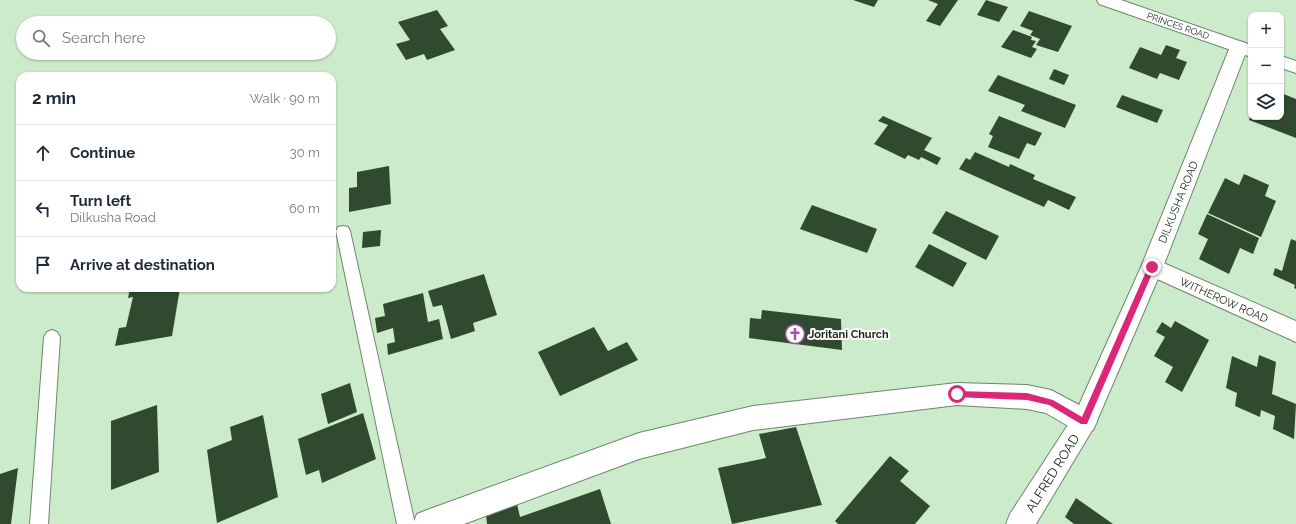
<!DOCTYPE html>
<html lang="en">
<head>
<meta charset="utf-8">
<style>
  :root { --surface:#fff; --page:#f6f6f7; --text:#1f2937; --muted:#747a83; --line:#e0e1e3 }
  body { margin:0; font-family:Raleway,sans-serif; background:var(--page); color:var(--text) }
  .controls { position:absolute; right:12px; top:12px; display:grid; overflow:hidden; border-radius:8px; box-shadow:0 1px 3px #0004 }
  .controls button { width:36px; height:36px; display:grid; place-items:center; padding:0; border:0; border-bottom:1px solid var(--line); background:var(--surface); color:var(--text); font:20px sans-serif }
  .stop { position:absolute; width:12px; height:12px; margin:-9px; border:3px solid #db2777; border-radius:50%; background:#fff }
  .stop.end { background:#db2777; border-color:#fff; box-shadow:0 1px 4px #0008 }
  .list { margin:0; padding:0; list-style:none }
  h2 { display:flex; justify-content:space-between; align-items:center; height:52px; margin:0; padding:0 16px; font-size:17px }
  h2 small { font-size:13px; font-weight:400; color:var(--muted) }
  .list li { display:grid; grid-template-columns:26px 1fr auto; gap:12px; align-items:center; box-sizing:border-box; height:56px; padding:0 16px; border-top:1px solid var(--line) }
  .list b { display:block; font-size:15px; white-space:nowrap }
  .list p { margin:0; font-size:13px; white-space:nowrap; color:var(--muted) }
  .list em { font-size:13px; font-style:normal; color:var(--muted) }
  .icon { flex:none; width:22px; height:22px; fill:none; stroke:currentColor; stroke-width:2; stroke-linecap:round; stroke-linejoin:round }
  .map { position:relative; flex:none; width:1296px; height:524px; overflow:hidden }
  .search { position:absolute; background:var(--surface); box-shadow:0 1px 3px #0004; left:16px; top:16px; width:320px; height:44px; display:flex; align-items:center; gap:10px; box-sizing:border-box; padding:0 14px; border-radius:22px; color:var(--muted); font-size:15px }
  .panel { position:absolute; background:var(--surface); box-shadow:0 1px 3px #0004; left:16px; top:72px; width:320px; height:220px; border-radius:12px }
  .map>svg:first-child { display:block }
  .building { fill:#304a2f }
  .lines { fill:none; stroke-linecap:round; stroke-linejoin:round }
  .lane-casing { stroke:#6c896b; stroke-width:2 }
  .street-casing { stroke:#6c896b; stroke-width:2 }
  .secondary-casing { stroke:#6c896b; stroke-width:2 }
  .primary-casing { stroke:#6c896b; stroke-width:2 }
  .lane { fill:#fff; fill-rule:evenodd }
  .street { fill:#fff; fill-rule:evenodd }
  .secondary { fill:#fff; fill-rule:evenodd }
  .primary { fill:#fff; fill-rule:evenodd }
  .route { fill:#db2777 }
  .labels { text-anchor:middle; stroke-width:4; stroke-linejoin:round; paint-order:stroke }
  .far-street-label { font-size:9px; fill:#192519; stroke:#fff }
  .street-label { font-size:11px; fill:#192519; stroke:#fff }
  .poi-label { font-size:11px; font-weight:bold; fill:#192519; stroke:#fff; text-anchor:start }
  .near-street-label { font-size:13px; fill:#192519; stroke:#fff }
</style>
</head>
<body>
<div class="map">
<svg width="1296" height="524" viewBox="0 0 1296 524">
  <rect width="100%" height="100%" fill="#ccebca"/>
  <path class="building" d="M853,0H878L874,7Z
    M928,0H958L940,26L926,21L938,4Z
    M986,0L1008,7L999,22L977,15Z
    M437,10L448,26L440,29L455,50L427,60L424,54L406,60L396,44L410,40L398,22Z
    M1029,11L1072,26L1058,52L1036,45L1040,39L1030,35L1033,31L1020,26Z
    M1013,30L1032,37L1031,40L1036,41L1032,47L1037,49L1031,58L1001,47Z
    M1166,45L1180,50L1176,58L1187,62L1179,80L1160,73L1157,79L1129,68L1140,47L1161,55Z
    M1054,69L1069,75L1064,85L1049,79Z
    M998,75L1076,105L1065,128L1021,111L1025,105L988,91Z
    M1281,93L1296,99V138L1249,120L1251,114V117H1281Z
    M1122,95L1163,110L1157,123L1116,107Z
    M883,116L932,138L924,150L941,158L937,165L921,157L919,160L908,155L905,159L874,144L888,125L878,121Z
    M999,116L1042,133L1035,146L1027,143L1019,159L988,147L993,136L989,134Z
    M975,152L1009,167L1010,164L1035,175L1033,179L1076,197L1069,210L1048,200L1044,207L959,169L966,158L970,160Z
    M389,166L391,204L349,212V188L357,187V172Z
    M1244,174L1269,185L1265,196L1276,201L1261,237L1208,213L1225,178L1239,185Z
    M812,205L877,229L867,253L800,229Z
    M946,211L999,236L986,260L932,233Z
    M1207,214L1259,238L1253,254L1240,248L1229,274L1199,259L1208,239L1198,234Z
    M381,230L380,246L362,248L363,232Z
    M1291,239L1296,241V289L1294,288L1295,285L1273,275L1275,268L1282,271Z
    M929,244L967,263L953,287L915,267Z
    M484,274L497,315L473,323L475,331L451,339L442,305L433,307L428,291Z
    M130,288H180L172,336L115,346L119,328L126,327L133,297L128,298Z
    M423,293L428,322L439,319L443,339L388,355L387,344L395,342L393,328L377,333L375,318L385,316L383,304Z
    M762,310L841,319L842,350L749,338L750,318L761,319Z
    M1175,321L1209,340L1182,392L1165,382L1173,367L1154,356L1165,337L1156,332L1162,322L1171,328Z
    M594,327L608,351L627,342L638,360L560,396L538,352Z
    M1259,355L1276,362L1272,394L1296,404L1294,439L1273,429L1275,416L1261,410L1260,417L1235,406L1237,393L1226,388L1232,356L1257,367Z
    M350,383L357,412L328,424L321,394Z
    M157,405L159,472L111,490V421Z
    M363,413L376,459L322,483L319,470L306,475L298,439Z
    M263,415L278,497L217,523L207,450L232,440L230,427Z
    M796,427L822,505L732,524L718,468L766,458L759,434Z
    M890,456L909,471L900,481L930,506L915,524H838L835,521Z
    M18,468L11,524H0V474Z
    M600,489L611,524H487L486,515L517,504L520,517Z
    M1076,498L1113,524H1074L1065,517Z"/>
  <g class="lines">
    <g class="lane-casing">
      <path id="lane" d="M343,226L348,227L350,231L415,524H397L336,231L338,227Z
        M52,330L57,332L60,337L48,524H30L44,337L47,332Z"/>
    </g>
    <g class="street-casing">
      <path id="street" d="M1152,258L1296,321V342L1144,273L1141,267L1144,261Z
        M1084,410L1093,414L1097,422L1036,524H1006L1010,514L1075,414Z"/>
    </g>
    <g class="secondary-casing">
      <path id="secondary" d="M1239,41L1245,43L1248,47L1163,267L1093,430L1084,434L1075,430L1046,413L1027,409L957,405L753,430L639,459L464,524H413L417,514L427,510L639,433L753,406L957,383L1027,385L1051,390L1079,405L1141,267L1230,47L1233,43Z"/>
    </g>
    <g class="primary-casing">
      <path id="primary" d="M1097,0H1121L1251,45V57L1099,4Z
        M1281,56L1296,61V73L1281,68Z"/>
    </g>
    <use href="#lane" class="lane"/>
    <use href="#street" class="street"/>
    <use href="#secondary" class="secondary"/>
    <use href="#primary" class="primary"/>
  </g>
  <path class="route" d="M1152,264L1155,267L1087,424H1081L1049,405L1027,400L955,397V392L957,391L1027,393L1053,400L1082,417L1148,267Z"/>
  <defs>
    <g id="church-ring" transform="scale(1)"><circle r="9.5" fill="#fff" stroke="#aa4bb4" stroke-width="1.5"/><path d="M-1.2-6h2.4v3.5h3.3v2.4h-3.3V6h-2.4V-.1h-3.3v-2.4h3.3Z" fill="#aa4bb4"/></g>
  </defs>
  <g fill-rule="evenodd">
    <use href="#church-ring" x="795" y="334"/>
  </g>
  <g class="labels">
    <g class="far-street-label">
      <text transform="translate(1178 26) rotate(19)" y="3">PRINCES ROAD</text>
    </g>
    <g class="street-label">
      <text transform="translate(1178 202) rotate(-68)" y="4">DILKUSHA ROAD</text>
      <text transform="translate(1224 300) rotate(24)" y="4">WITHEROW ROAD</text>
    </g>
    <g class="poi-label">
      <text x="809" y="338">Joritani Church</text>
    </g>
    <g class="near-street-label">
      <text transform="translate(1052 473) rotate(-58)" y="5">ALFRED ROAD</text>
    </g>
  </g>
</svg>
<div class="controls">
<button>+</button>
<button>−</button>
<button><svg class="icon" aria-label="layers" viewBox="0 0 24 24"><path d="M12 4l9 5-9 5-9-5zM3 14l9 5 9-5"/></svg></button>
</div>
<div class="stop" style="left:957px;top:394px"></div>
<div class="stop end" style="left:1152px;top:267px"></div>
<div class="search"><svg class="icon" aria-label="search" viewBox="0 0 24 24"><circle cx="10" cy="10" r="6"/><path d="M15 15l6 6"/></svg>Search here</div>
<section class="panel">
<h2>2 min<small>Walk · 90 m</small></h2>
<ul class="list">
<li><svg class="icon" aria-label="ahead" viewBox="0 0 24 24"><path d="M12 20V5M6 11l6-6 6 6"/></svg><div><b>Continue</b></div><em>30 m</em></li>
<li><svg class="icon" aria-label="left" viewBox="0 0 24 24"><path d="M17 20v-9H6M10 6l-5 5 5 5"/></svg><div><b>Turn left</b><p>Dilkusha Road</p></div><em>60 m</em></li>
<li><svg class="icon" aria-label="arrive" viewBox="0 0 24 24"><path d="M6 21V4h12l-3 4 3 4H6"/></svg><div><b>Arrive at destination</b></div></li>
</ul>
</section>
</div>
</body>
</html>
